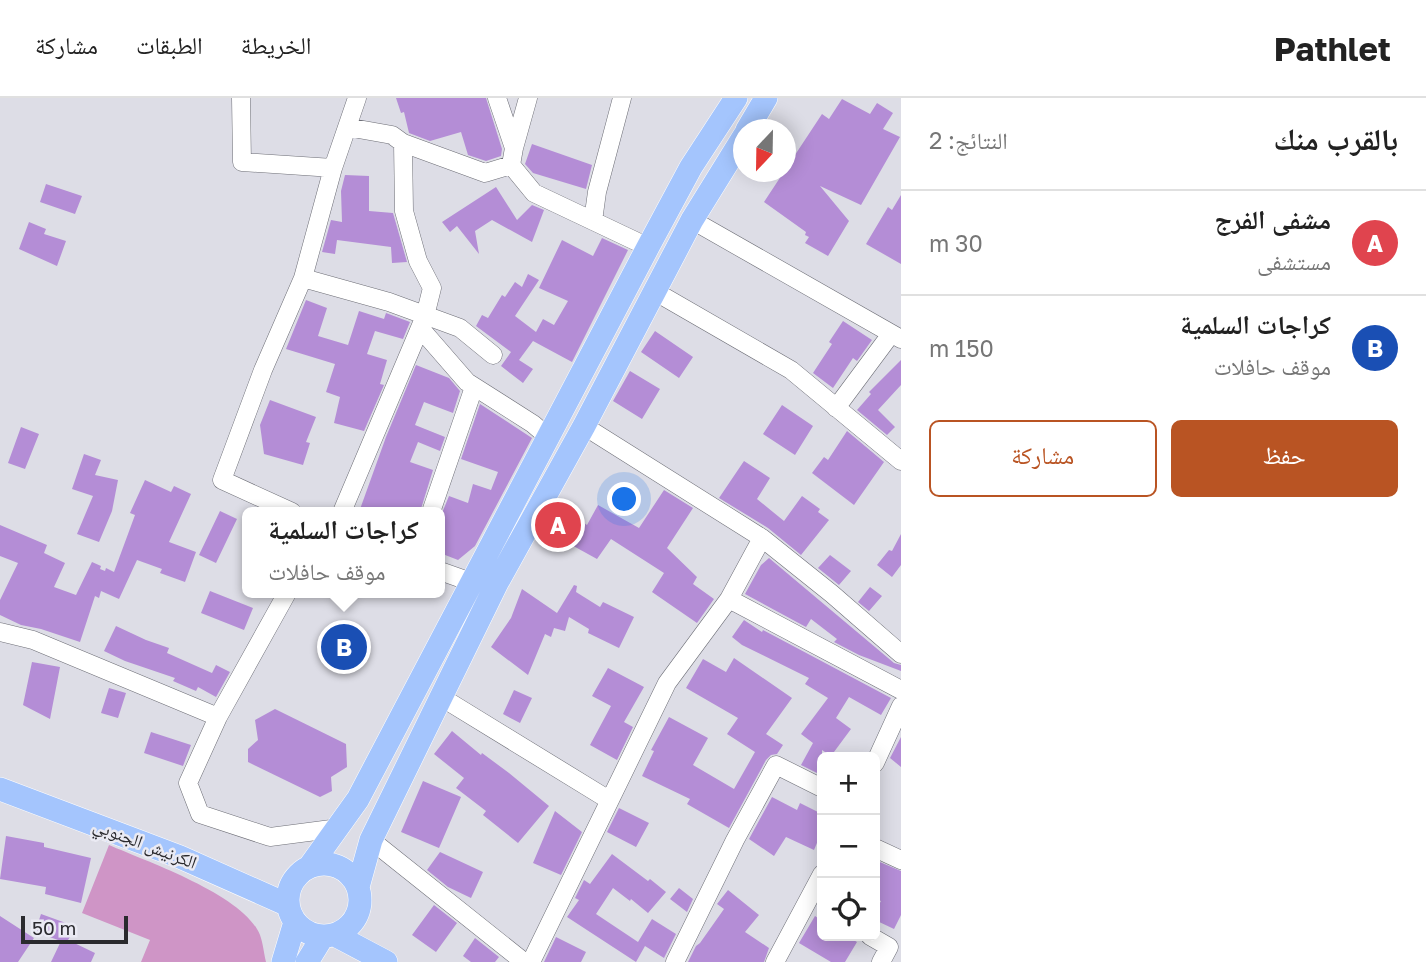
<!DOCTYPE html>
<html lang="ar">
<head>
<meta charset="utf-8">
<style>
  :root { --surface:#fff; --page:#f2f2f2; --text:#222; --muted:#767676; --line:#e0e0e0; --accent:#b95423 }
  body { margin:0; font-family:"Golos Text","Noto Naskh Arabic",sans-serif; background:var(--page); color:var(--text); direction:rtl }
  .controls { position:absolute; right:21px; bottom:21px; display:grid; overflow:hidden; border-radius:10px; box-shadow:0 4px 18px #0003 }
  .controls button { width:63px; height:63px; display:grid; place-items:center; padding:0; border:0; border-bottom:2px solid var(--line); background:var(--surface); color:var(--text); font:35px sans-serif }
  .compass { position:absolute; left:733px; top:21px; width:63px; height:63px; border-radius:50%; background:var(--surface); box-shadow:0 4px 18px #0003; rotate:202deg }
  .scale { position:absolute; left:21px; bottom:18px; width:107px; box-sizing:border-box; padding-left:7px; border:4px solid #2a2a2e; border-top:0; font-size:19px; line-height:24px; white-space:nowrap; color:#2a2a2e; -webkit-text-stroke:5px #eaeaf3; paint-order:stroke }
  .you { position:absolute; left:625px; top:402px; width:24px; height:24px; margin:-18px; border:5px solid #fff; border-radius:50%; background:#1a73e8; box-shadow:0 0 0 10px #1a73e833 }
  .badge { display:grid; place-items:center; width:46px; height:46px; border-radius:50%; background:var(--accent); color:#fff; font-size:23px; font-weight:700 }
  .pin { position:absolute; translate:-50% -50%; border:4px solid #fff; box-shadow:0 2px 7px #0006 }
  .popup { position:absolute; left:242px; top:409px; width:203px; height:91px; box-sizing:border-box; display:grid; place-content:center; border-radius:10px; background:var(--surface); filter:drop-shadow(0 2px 5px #0005); font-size:23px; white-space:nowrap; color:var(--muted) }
  .popup b { font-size:26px; color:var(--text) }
  .popup::after { content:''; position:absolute; left:50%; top:100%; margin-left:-14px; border:14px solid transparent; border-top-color:var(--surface) }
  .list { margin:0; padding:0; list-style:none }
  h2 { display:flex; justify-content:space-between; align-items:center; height:91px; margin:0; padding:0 28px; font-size:30px }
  h2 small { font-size:23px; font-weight:400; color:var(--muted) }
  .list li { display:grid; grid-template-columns:46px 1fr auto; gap:21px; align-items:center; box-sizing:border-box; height:105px; padding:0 28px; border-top:2px solid var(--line) }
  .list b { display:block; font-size:26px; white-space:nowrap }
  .list p { margin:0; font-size:23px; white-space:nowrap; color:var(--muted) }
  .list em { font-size:23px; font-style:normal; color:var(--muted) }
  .actions { display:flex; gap:14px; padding:21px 28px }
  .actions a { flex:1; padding:16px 0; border:2px solid var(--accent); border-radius:10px; text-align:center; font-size:24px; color:var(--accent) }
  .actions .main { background:var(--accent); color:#fff }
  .icon { flex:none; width:38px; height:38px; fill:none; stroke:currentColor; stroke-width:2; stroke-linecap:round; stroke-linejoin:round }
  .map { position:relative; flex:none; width:901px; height:864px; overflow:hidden; direction:ltr }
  header { display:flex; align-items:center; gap:42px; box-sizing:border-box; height:98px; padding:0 35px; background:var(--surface); border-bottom:2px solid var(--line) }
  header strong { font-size:33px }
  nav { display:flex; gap:38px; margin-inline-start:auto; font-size:24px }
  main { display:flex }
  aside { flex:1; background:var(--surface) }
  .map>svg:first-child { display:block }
  .green { fill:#cf95c6 }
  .building { fill:#b48dd6 }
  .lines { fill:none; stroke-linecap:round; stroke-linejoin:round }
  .minor-casing { stroke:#6d6e76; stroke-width:19 }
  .major-casing { stroke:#fff; stroke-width:24 }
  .minor { stroke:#fff; stroke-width:18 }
  .major { stroke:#a4c5fd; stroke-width:23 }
  .labels { text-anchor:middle; stroke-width:5; stroke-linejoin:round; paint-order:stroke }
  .street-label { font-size:18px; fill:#2a2a2e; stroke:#eaeaf3 }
</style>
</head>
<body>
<header>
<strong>Pathlet</strong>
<nav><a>الخريطة</a><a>الطبقات</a><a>مشاركة</a></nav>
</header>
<main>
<aside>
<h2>بالقرب منك<small>النتائج: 2</small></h2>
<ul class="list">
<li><span class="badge" style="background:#e0444e">A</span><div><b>مشفى الفرج</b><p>مستشفى</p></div><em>30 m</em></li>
<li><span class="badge" style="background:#1a4fb4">B</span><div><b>كراجات السلمية</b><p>موقف حافلات</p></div><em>150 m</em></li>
</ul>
<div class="actions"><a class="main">حفظ</a><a>مشاركة</a></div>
</aside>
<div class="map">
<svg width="901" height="864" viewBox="0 0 901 864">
  <rect width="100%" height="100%" fill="#dddde6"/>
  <path class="green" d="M109,747C148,764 244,797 260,837C263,845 264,856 266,864H141L150,842L82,815Z"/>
  <path class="building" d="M396,0H486L502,51L501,58L486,63L468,57L461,34L430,43L409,35L404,14L401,15Z
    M842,1L870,16L877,5L893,15L883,31L900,39L861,107L820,88L849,123L828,158L805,145L809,139L805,137L806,134L764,104L822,16L829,21Z
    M532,46L592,67L586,91L533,75L525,66Z
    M345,77L369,78V113L393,115L407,164L392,165L391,149L337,142L335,156L322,154L331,122L342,124L341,93Z
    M46,86L82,98L75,116L40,104Z
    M496,89L517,122L532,107L544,112L532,144L492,122L475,133L479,156L457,128L450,134L442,124Z
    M901,97V166L866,146L888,109L892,112Z
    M29,124L46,131L44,136L66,143L57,168L19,151Z
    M602,140L628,152L572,264L533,243L519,262L533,271L523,285L501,268L511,254L476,228L482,217L488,220L502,197L505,199L515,184L522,189L528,176L539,182L515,218L536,234L543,221L554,227L568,203L539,190L562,142L593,158Z
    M306,202L327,210L318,238L348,247L359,213L384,221L386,215L410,224L403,241L375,233L367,256L387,262L380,286L384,287L364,333L334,325L340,299L326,294L335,266L286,251Z
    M843,223L872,242L857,263L853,260L833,290L813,275L832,246L829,244Z
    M655,233L693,259L679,280L641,254Z
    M901,262V287L878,312L895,329L887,337L857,312L871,296L869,294Z
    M416,267L449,280L460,293L453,315L424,304L415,327L445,339L440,353L418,344L410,364L433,372L420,414H359L386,339Z
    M630,273L660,291L642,321L613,303Z
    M270,302L316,319L306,344L310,345L303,367L264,356L260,327Z
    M480,306L532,340L475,448L458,462L440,455V420L449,398L468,405L473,386L491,392L498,374L461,361Z
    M782,307L813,328L795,357L763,336Z
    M21,329L39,336L25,371L8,365Z
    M847,333L884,364L854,407L812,375L824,359L828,362Z
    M84,356L101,362L95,377L118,382L112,413L99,444L77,436L93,398L72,391Z
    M744,363L770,380L757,401L784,423L802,398L820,411L818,414L829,422L801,457L768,430L719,400Z
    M145,382L171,394L174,388L191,396L169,444L196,454L185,484L160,475L162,471L137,462L119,501L101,493L99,500L95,498L80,544L41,531L21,527L0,517V502L18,465L0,458V427L47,447L44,455L65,465L54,489L76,497L92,464L101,468L100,471L105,473L106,470L114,474L135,417L130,415Z
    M664,392L693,410L667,450L697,479L693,486L714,501L697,525L652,494L664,475L611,441L597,461L548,434L560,410L587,427L598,407L639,430Z
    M220,413L237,421L216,465L199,457Z
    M901,436V467L892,479L877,467L889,452L892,453Z
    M830,457L851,473L839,487L818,470Z
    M769,460L894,565L901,567V573L859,557L834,544L837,541L811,521L806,529L745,496L761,467Z
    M574,487L577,488L576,494L600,509L603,504L634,519L619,550L588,535L589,531L569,519L565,533L554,530L551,539L545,536L528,577L491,549L511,520L522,491L557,515Z
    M870,489L882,498L869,513L858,504Z
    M210,493L253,510L244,532L201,515Z
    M744,522L762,534L763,532L891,600L881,617L849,599L836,620L851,631L831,658L822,652V671L819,676L801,667L813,645L801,636L828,600L805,586L809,580L742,547L732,539Z
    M116,528L146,542L169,550L167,555L212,575L216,567L230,574L216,599L198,589L196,593L173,583L175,580L125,563L104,553Z
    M734,560L792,600L766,636L783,647L777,656L771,657L766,662L729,730L687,706L690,701L642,678L654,653L651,652L669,619L708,640L693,667L734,691L755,654L727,636L738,620L686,590L703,561L726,574Z
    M32,564L60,569L50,621L23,607Z
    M608,570L644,589L624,624L633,629L617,662L590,647L611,608L592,598Z
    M109,590L126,595L118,620L101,615Z
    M514,592L532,600L520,625L503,616Z
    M275,611L346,646L347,669L331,679L332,693L320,699L248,664V651L258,642L255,622Z
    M452,633L481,657L482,655L509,675L549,708L518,745L483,717L486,713L456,690L464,680L434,656Z
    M151,634L191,647L183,668L144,655Z
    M901,639V669L890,660Z
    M423,683L461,699L439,750L401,734Z
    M772,699L797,712L800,705L822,716V733L814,752L786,739L774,758L749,741Z
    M619,710L649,725L636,749L607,734Z
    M555,713L582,734L561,777L533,765Z
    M6,738L44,745V749L91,760L81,805L45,796L46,789L0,781Z
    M440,754L483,774L471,800L448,789L427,772Z
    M612,756L648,783L650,781L666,794L648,815L631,801L630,803L613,790L596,816L638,844L652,821L676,836L664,860L645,848L636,864L567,819L579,802L575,800L584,782L590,786Z
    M875,762L901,773V817L894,831L875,822V814L881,803L875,801Z
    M679,790L693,801L687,814L670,801Z
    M728,792L759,817L745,834L769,850L764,864H688L696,848L700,845L724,811L717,806Z
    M434,807L457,825L436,854L412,837Z
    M41,816L77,829L68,842L95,855L91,864H51L61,843L35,834Z
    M0,818L34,840L18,864H0Z
    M815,818L822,823V838H847L857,844L845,864H831L799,845Z
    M556,839L586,854L581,864H544Z
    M475,840L499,859L495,864H471L463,858Z"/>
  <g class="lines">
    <g class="minor-casing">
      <path id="minor" d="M241,0L242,64L333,70
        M497,0L514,50L511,67L534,95L648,149
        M347,29L392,37L403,45L485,75L511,67
        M514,50L528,0
        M692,122L901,241
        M593,123L597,94L622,0
        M303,180L389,204L460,230L493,257
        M654,193L791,272L901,363
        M420,230L467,284L533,326L548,339
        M836,310L891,236
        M584,328L762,440L832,496L901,556
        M292,414L222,382L263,272L303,180L333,70L357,0
        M342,414L425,218L432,190L418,163L404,113L403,45
        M431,414L474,289
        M440,473L471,484L484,485
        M287,495L218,619L188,685L200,716L270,739L339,730
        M729,501L901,592
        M0,534L33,542L218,619
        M441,599L609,702
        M875,665L901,608
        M371,742L524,864
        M875,750L901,762
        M870,838L889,849L881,864
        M531,864L667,585L729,501L762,440
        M675,864L735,742L776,667L822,690
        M775,864L822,776"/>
    </g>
    <g class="major-casing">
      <path id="major" d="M747,32L766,0
        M0,691L180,759L288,807
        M288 802a36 36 0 1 1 72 0a36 36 0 1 1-72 0Z
        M310,768L358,701L648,149L691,69L736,0
        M358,789L371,742L497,485L584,328L692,122L744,38
        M335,837L386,864
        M283,864L295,824
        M307,864L323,838"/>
    </g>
    <use href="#minor" class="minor"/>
    <use href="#major" class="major"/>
  </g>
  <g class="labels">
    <g class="street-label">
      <text transform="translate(145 746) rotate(21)" y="6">الكرنيش الجنوبي</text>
    </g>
  </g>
</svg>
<div class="controls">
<button>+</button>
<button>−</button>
<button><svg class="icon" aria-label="locate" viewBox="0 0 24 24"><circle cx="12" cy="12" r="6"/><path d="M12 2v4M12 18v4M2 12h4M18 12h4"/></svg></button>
</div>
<svg class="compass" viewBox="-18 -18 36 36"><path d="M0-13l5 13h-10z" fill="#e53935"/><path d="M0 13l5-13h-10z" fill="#767676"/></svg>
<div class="scale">50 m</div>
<div class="you"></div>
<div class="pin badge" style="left:558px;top:427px;background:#e0444e">A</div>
<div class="pin badge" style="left:344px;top:549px;background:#1a4fb4">B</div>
<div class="popup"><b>كراجات السلمية</b>موقف حافلات</div>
</div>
</main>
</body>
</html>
